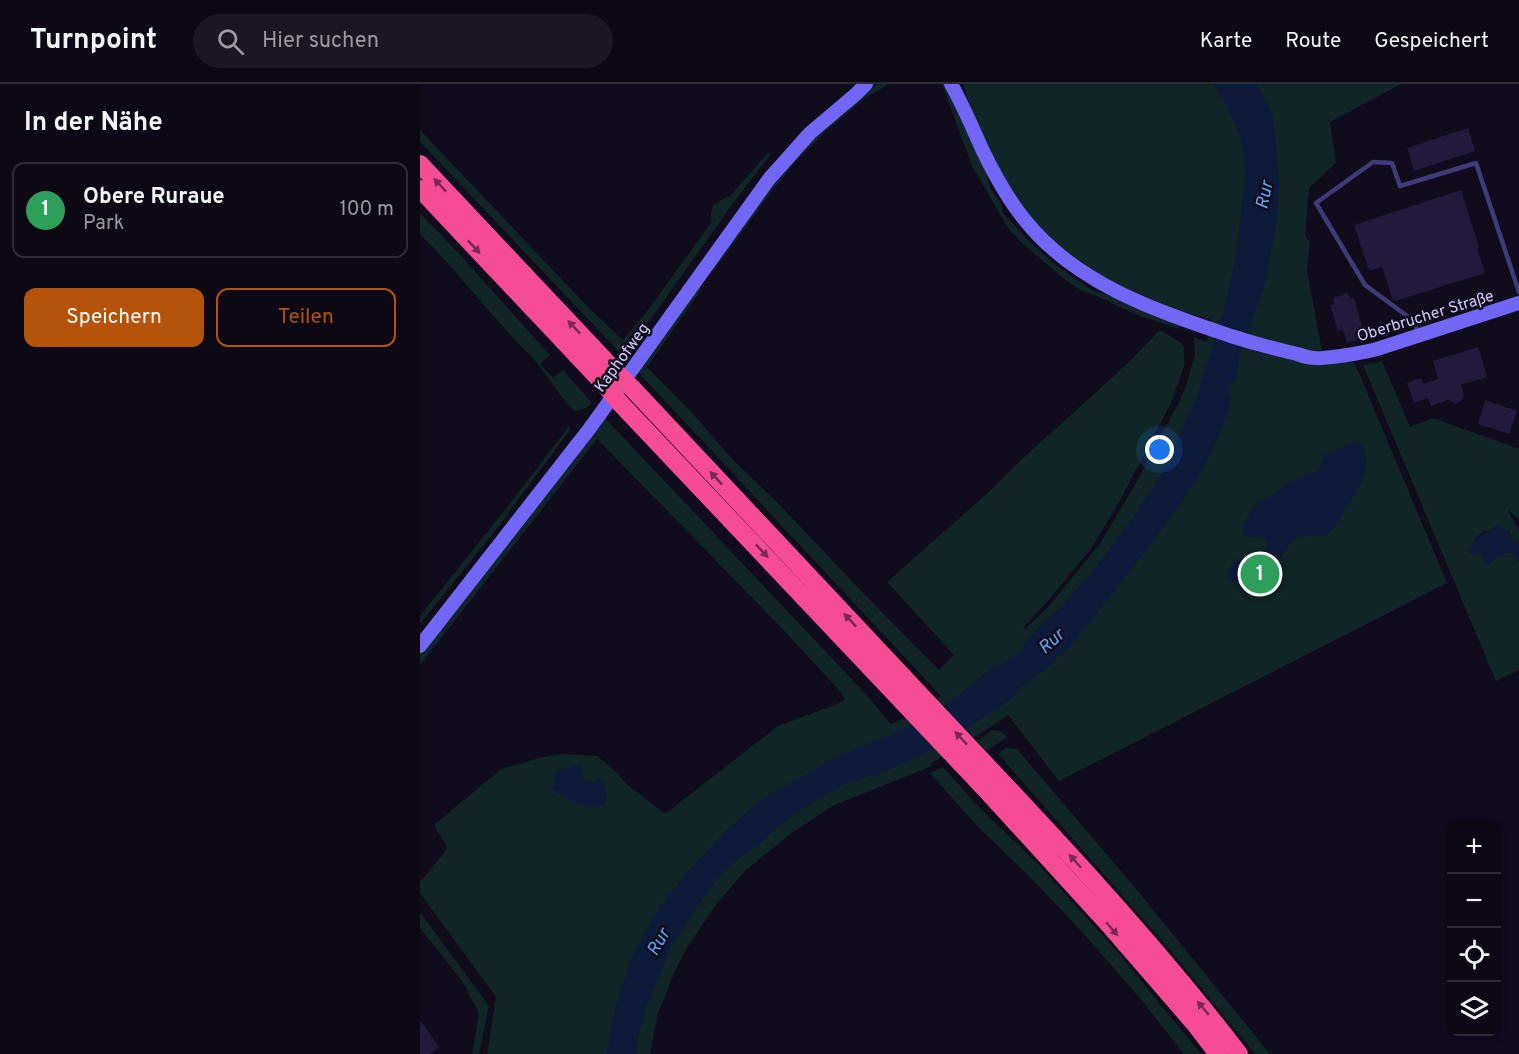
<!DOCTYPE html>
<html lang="de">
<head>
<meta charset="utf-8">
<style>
  :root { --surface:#0c0915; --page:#1a1722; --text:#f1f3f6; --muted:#9a9aa0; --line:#2c2a34; --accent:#b45309 }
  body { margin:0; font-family:Overpass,sans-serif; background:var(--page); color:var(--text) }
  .controls { position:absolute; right:18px; bottom:18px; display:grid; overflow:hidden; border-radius:12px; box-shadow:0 3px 9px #0003 }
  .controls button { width:54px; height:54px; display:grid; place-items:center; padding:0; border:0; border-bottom:2px solid var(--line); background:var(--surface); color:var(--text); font:30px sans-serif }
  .you { position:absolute; left:740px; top:366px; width:21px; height:21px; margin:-15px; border:4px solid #fff; border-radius:50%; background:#1a73e8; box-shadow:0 0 0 9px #1a73e833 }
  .badge { display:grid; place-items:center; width:39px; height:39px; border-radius:50%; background:var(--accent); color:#fff; font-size:20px; font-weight:700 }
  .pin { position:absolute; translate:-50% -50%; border:3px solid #fff; box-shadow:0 2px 6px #0006 }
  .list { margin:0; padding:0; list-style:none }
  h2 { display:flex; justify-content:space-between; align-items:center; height:78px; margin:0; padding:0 24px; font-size:26px }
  h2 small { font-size:20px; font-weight:400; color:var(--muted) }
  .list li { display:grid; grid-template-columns:39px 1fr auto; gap:18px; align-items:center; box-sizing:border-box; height:96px; margin:0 12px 12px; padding:0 12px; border:2px solid var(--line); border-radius:12px }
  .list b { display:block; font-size:22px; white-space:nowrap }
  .list p { margin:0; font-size:20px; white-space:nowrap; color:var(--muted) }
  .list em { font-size:20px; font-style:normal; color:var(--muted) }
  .actions { display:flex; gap:12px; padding:18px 24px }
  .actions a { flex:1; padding:14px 0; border:2px solid var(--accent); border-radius:12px; text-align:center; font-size:21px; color:var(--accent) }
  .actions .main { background:var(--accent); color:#fff }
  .icon { flex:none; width:33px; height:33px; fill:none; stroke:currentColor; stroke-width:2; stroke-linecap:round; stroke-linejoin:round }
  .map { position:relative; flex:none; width:1099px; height:970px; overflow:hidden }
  header { display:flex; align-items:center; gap:36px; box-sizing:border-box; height:84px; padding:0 30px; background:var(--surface); border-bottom:2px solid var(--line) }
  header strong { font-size:28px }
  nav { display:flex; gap:33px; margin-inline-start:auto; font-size:21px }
  .search { width:420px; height:54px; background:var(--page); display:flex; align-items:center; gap:15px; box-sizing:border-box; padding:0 21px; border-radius:33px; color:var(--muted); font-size:22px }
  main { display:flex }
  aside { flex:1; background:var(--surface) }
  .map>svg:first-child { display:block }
  .green { fill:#102526 }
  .water { fill:#0d1b3b }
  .building { fill:#22193c }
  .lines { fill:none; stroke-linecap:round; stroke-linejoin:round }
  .lane { stroke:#403a79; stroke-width:4.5 }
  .secondary { stroke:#7266f7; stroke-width:14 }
  .highway { stroke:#f64c93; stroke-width:18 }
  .highway-bridge { stroke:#f64c93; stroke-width:18 }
  .oneway { fill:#772952 }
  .labels { text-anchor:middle; stroke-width:5; stroke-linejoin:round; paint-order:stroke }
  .street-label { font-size:16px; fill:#d3cafc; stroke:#100c1c }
  .water-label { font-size:18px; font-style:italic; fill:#5ea7f7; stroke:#100c1c }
</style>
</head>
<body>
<header>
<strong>Turnpoint</strong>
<div class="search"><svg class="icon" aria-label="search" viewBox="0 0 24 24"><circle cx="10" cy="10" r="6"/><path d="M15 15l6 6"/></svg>Hier suchen</div>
<nav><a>Karte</a><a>Route</a><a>Gespeichert</a></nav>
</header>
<main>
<aside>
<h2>In der Nähe<small></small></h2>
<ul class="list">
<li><span class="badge" style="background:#2e9e5b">1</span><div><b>Obere Ruraue</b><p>Park</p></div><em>100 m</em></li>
</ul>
<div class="actions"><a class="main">Speichern</a><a>Teilen</a></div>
</aside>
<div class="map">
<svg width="1099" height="970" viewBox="0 0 1099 970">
  <rect width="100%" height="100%" fill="#100c1c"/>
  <path class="green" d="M458,0H469L445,14L405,48L377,76L351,108L293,188L292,182C339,114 388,47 458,0Z
    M522,0H526L565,86L571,105L582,121V128L611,159L637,182L675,208L688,210L721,226L758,239L760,242L759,245L715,230L681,214L658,205L642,193L603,160L588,144L552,82Z
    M545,0H981L910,38L916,79L889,104L885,152L890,158L887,187L902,267L934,277L1027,499L639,697L588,631L558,651L510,680L512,682L412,722L370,750L325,787L295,822L268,862L256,885L238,929L230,970H67L76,913L0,809V798L24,769L27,763L14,741L81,685L97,681L118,674L141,670L177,672L191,683L209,702L245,730L358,642L417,620L425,615L418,605L358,540L177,355L0,581V569L179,344L185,334L443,607L471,640L493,630L521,612L217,287L276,202L282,205L227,283L274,331L314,377L357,418L444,510L519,586L534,571L467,498L571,406L601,376L707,280L740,246L760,258L764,263V282L751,319L698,420L671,465L625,520L603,544L605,545L629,522L681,458L713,404L759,318L766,302L775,270L774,253L787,258L791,235L754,226L678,192L631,156L608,131L592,109L574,77L555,36L544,3Z
    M0,46L170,225L203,256L225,230L291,139V131L293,121L305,114L310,112L348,69L351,70L316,115L204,273L0,58Z
    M0,129L43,174L130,271L120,280L133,294L143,286L172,319L166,324L154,327C138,311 127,290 112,273C103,264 94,256 86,246C57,214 31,181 0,150Z
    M962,277L990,343L1013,334L1099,365V435L1087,425L1099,446V460L1092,456L1089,448L1075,443C1070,447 1063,447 1060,450C1055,453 1051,464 1051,469C1059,469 1064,471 1066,479C1076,475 1081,468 1091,468L1099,478V586L1076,597L943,281Z
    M150,341V346L75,447L0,540V532L88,422Z
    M572,646C579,646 582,647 587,653L566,667L557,657Z
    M585,664L597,665L717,806L850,970H835L747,862L578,670Z
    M523,683L556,720L618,780L701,872L781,970H764L719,913L663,849L613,796L557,742L510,689Z
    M0,828L69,922L59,970H52L59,929L42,897L0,844Z"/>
  <path class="water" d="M793,0H837L852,29L857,70L859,100L857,135L846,195L840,215L820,268L816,296L814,298H811C806,305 807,307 811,313C800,368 765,415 732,458C704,495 676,531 646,567L638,572L632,580L625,585L622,589L617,590L606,601L601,603L594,612L579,624L569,629L554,640L501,672L458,690L429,698L397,716L353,746L339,760L316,777L297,796L287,808L251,863L226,923L218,954L217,970H187L195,924L212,873L238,825L269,786L305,748L339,717L416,673L478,648L529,619L573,583L583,579L600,568L609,554L626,535L640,524L673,487L714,432L741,391L776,315L803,229L815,178L826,87C823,53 812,27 793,0Z
    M937,358L943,361C952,386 940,403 926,424C922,430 917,442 911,447C903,455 884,450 876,455C869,458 864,470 859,476C856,481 851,486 846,489C831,501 795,506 814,477L838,470L847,464L848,460L846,456C837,452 831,455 823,450V441L836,420L857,408L866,400L896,387L900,383L904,371L908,368L924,363L929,360Z
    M1079,442C1087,445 1089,449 1092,456L1099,460V478L1091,468C1081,468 1075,474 1069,481L1061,471L1048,468L1060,450C1067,449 1072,443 1079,442Z
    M162,681L161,688L166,696L174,699L179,694C186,698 188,712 185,720C164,728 145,714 128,703L134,701L135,692L138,686Z"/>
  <path class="building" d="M1048,44L1055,67L994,87L987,64Z
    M1041,106L1059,163H1057L1065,189L975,217L973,216L962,183L949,187L934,141Z
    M928,209L930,215L934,214L945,254L927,259L923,245L918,247L910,221L914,220L913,214Z
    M1058,263L1067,293L1041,301L1044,312L1041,317L1035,319L1028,316L1011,322L1008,314L994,319L987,299L1001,294L1003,300L1018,295L1013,277Z
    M1065,316L1097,327L1089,350L1058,340Z
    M0,936L19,963L10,970H0Z"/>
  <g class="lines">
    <path class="lane" d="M998,249L994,237L945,201L896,119L953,78L972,79L980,102L1056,79L1099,208"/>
    <path class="secondary" d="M531,0C543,21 552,43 562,65C574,90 587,114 604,135C655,200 737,227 811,252C833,259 855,265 877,270C883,272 889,274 895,274C900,275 907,273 913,273C928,271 942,269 957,265L1099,219
      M0,562L170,344L349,95L390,49L436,10L446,0"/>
    <path class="highway" d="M0,80L194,286
      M0,105L184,300
      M212,304C314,413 416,522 519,631C622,740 727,850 819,970
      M200,319L568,708L692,844L775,940L798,970"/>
    <path class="highway-bridge" d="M194,286L212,304
      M184,300L200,319"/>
  </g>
  <defs><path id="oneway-solid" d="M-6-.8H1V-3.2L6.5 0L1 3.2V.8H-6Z" transform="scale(1.5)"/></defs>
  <g class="oneway">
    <use href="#oneway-solid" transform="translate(20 101) rotate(-133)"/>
    <use href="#oneway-solid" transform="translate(54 163) rotate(47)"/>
    <use href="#oneway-solid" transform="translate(154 243) rotate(-133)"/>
    <use href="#oneway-solid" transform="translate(296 394) rotate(-133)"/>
    <use href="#oneway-solid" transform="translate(342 467) rotate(47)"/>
    <use href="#oneway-solid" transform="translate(430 536) rotate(-133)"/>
    <use href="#oneway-solid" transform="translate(541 654) rotate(-133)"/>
    <use href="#oneway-solid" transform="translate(655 777) rotate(-132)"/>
    <use href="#oneway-solid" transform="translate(692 845) rotate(49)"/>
    <use href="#oneway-solid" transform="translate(783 924) rotate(-130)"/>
  </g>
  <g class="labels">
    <g class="street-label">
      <text transform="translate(1005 231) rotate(-17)" y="6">Oberbrucher Straße</text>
      <text transform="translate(201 273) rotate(-54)" y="6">Kaphofweg</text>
    </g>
    <g class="water-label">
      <text transform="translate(844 111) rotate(-78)" y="6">Rur</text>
      <text transform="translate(631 557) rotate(-42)" y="6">Rur</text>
      <text transform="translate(238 858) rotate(-60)" y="6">Rur</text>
    </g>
  </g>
</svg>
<div class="controls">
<button>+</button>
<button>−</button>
<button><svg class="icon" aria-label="locate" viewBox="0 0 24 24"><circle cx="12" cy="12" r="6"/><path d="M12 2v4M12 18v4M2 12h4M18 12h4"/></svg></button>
<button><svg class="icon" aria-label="layers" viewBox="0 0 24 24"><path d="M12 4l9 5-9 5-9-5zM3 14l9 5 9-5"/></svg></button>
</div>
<div class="you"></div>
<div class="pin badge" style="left:840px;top:490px;background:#2e9e5b">1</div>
</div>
</main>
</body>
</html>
